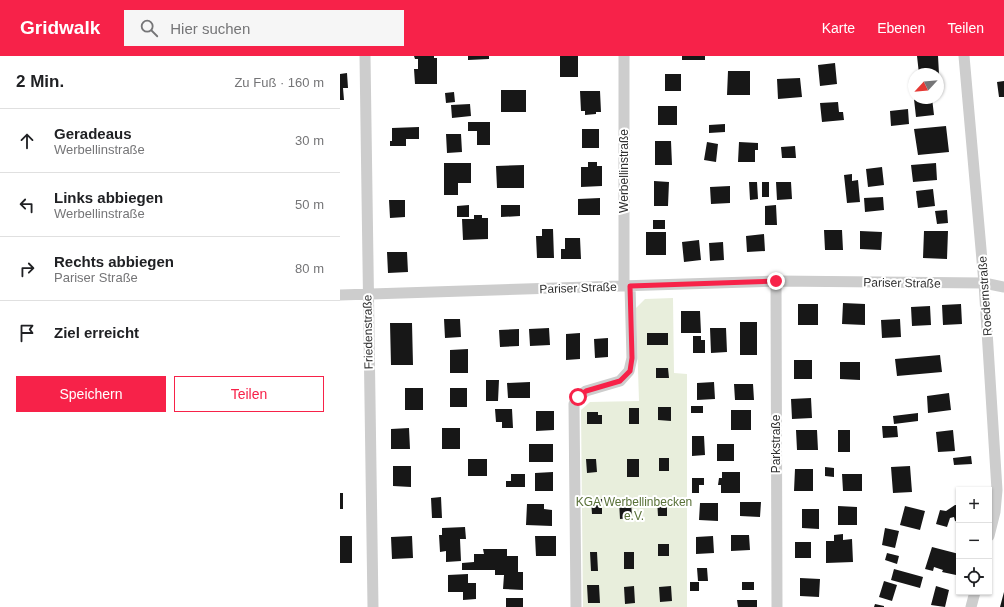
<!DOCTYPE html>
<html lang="de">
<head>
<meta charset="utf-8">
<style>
  :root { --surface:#fff; --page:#f6f6f6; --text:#202124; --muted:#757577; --line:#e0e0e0; --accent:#f72249 }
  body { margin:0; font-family:Helvetica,sans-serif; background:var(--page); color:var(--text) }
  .controls { position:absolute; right:12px; bottom:12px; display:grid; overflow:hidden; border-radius:0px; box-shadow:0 1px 3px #0004 }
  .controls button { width:36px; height:36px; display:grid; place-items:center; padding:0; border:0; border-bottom:1px solid var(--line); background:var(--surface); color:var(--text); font:20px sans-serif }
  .compass { position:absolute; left:568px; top:12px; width:36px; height:36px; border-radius:50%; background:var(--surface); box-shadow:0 1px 3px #0004; rotate:244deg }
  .stop { position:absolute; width:12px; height:12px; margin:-9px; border:3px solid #f72249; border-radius:50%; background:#fff }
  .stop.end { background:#f72249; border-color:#fff; box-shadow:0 1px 4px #0008 }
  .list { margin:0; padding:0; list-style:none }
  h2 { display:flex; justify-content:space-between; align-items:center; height:52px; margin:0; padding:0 16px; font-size:17px }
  h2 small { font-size:13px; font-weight:400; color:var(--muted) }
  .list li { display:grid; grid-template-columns:26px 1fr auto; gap:12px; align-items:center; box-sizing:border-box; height:64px; padding:0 16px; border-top:1px solid var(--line) }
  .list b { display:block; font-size:15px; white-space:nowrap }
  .list p { margin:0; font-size:13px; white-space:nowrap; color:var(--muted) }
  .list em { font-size:13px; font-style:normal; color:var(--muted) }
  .actions { display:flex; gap:8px; padding:12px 16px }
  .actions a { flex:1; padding:9px 0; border:1px solid var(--accent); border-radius:0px; text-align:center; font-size:14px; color:var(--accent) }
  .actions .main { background:var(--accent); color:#fff }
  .icon { flex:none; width:22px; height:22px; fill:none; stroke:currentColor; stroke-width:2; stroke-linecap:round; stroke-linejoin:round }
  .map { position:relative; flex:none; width:664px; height:551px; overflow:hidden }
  header { display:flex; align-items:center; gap:24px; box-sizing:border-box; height:56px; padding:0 20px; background:var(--accent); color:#fff }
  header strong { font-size:19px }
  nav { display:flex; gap:22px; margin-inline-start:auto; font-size:14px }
  .search { width:280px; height:36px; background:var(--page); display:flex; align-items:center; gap:10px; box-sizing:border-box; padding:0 14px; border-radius:0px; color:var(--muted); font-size:15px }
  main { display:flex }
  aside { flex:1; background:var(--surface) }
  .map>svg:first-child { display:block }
  .green { fill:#e8eedc }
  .building { fill:#171717 }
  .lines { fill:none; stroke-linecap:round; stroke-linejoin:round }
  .street { stroke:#cdcdcd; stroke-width:11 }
  .route { stroke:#f72249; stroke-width:5 }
  .labels { text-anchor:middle; stroke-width:4; stroke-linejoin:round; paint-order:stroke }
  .street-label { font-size:12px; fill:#303030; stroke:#fff }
  .park-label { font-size:12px; fill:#597138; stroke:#fff }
</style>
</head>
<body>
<header>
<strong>Gridwalk</strong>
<div class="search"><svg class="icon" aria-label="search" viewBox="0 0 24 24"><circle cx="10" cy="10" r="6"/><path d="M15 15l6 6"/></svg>Hier suchen</div>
<nav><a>Karte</a><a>Ebenen</a><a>Teilen</a></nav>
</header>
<main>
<aside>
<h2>2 Min.<small>Zu Fuß · 160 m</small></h2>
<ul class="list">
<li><svg class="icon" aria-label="ahead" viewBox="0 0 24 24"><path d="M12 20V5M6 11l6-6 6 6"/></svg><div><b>Geradeaus</b><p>Werbellinstraße</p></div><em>30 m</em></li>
<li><svg class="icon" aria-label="left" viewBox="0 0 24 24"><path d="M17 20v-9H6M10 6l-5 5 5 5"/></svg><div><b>Links abbiegen</b><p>Werbellinstraße</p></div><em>50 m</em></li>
<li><svg class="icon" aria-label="right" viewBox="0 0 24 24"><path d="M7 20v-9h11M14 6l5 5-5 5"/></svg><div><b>Rechts abbiegen</b><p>Pariser Straße</p></div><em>80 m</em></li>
<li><svg class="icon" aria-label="arrive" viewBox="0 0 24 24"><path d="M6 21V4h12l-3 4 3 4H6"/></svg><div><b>Ziel erreicht</b></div></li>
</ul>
<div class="actions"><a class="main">Speichern</a><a>Teilen</a></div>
</aside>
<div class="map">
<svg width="664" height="551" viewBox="0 0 664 551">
  <rect width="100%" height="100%" fill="#fff"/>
  <path class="green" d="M333,242L334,317L347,318V551H243L241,354L250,346L299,345L296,252L305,243Z"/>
  <path class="building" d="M74,0H94V2H97V28H75L74,13H78V3H75Z
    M128,0H149V3L128,4Z
    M220,0H238V21H220Z
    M342,0H365V4H342Z
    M577,0H598L599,18H579Z
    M495,7L497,28L480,30L478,9Z
    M388,15H410V39H387Z
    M7,17L8,32H3L4,44H0V18Z
    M325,18H341V35H325Z
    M460,22L462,41L438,43L437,23Z
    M664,25V41H659L657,26Z
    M161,34H186V56H161Z
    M240,35H260L261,56H256V58L245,59V55H241Z
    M114,36L115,46L106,47L105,37Z
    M592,42L594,59L576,61L574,43Z
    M498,46L499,56H503L504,64L482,66L480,47Z
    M130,48L131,60L112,62L111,49Z
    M318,50H337V69H318Z
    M568,53L569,68L551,70L550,55Z
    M128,66H150V89H137V75H128Z
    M385,68V76L369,77V69Z
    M606,70L609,96L578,99L574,73Z
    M79,71V83H66V90H50V85H52V72Z
    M242,73H259V92H242Z
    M106,78H121L122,96L107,97Z
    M315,85H331L332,109H315Z
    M367,86L378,88L376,106L364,104Z
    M399,86L418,87V94H415V106H398Z
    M455,90L456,102H442L441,91Z
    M248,106H257V110H262V130L241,131V111H248Z
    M104,107H131V127H118V139H104Z
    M596,107L597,124L573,126L571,109Z
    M184,109V132H157L156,110Z
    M542,111L544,129L528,131L526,113Z
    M512,118V125L518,124L520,146L507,147L504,119Z
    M314,125L329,126L328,150H314Z
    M409,126H417L418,143L410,144Z
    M422,126H429V141H422Z
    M436,126H451L452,143L437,144Z
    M390,130V147L371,148L370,131Z
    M593,133L595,150L578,152L576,135Z
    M543,141L544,154L525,156L524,142Z
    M260,142V159H238V143Z
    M49,144H65V161L50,162Z
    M129,149V161H117V150Z
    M161,149H180V160L161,161Z
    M436,149L437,169H425V150Z
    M607,154L608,167L597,168L595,155Z
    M134,159H142V162H148V183L123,184L122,163H134Z
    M313,164H325V173H313Z
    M202,173H213L214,202H197L196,180H202Z
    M484,174H502L503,194H485Z
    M520,175L542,176L541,194L520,193Z
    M584,175H608L607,203L583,202Z
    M306,176H326V199H306Z
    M424,178L425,195L407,196L406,180Z
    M225,182H240L241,203H221V193H225Z
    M359,184L361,204L344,206L342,186Z
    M383,186L384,204L370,205L369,187Z
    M47,196H67L68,216L48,217Z
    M503,247L525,248V269L502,268Z
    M458,248H478V269H458Z
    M621,248L622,268L603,269L602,249Z
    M590,250L591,269L572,270L571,251Z
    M341,255H360L361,277H341Z
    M104,263H120L121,281L105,282Z
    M560,263L561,281L542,282L541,264Z
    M400,266H417V299H400Z
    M50,267H72L73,309H51Z
    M209,272L210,289L190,290L189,273Z
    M370,272H386L387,296L371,297Z
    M179,273V290L160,291L159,274Z
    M240,277V303L226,304V278Z
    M307,277H328V289H307Z
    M353,280H361V284H365V297H353Z
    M268,282V301L255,302L254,283Z
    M128,293V317H110V294Z
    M600,299L602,316L557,320L555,303Z
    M454,304H472V323H454Z
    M500,306H520V324L500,323Z
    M316,312H328L329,322H316Z
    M146,324H159L158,345H146Z
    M190,326V342H168L167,327Z
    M374,326L375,343L357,344V327Z
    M394,328H413L414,344H395Z
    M65,332H83V354H65Z
    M110,332H127V351H110Z
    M609,337L611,354L588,357L587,340Z
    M471,342L472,362L452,363L451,343Z
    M351,350H363V357H351Z
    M318,351H331V365L318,364Z
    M289,352H299V368H289Z
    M155,353H172L173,372H162V366H156Z
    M391,354H411V374H391Z
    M196,355H214V374L196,375Z
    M247,356H258V359H262V368H247Z
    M578,357V365L554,368L553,360Z
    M542,370H557L558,381L543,382Z
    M69,372L70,393H51V373Z
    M102,372H120V393H102Z
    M456,374H477L478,394H457Z
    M498,374H510V396H498Z
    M613,374L615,395L598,396L596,376Z
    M352,380H364L365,399L352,400Z
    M189,388H213V406H189Z
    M377,388H394V405H377Z
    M631,400L632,408L614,409L613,402Z
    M319,402H329V415H319Z
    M128,403H147V420H128Z
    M246,403H256L257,416L247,417Z
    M287,403H299V421H287Z
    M53,410H71V431L53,430Z
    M570,410L572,436L553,437L551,411Z
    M485,411L494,412V421L485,420Z
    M455,413H473V435H454Z
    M213,416V435H195V417Z
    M382,416H400V437H381V429H378L379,422H382Z
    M171,418H185V431H166V425H171Z
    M502,418H522V435H503Z
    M352,422H364V429H359V437H352Z
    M0,437H3V453H0Z
    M101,441L102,462H92L91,442Z
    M262,443V458H252L251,444Z
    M317,443H327V460H318Z
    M291,444L292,462L280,463L279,445Z
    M400,446H421L420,461L400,460Z
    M360,447H378V465L359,464Z
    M187,448H204V453L212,454V470L186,469Z
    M615,449H619V466L615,465L614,461L610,462L607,471L596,468L600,454L606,455Z
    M498,450L517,451V469H498Z
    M565,450L585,455L580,474L560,469Z
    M462,453H479V473L462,472Z
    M125,471L126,483H120L121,505L106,506V495L100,496L99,479H102V472Z
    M545,472L559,475L555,492L542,489Z
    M503,478V484L512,483L513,506L486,507V485H494V479Z
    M391,479H409L410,494L391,495Z
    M0,480H12V507H0Z
    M72,480L73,502L52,503L51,481Z
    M195,480H216V500H196Z
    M373,480L374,497L356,498V481Z
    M455,486H471V502H455Z
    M318,488H329V500H318Z
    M592,491L619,498L616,519L602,516L603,514L594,511L593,515L585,513Z
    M143,493H167V500H178V516H183V534L163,533L164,519H155V514H122V507L134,506V498H144Z
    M250,496H257L258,515H251Z
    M284,496H294V513H284Z
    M547,497L559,500L557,508L545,504Z
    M357,512H367L368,525H358Z
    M554,513L583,521L580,532L551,524Z
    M128,518V527H136V543L123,544V536H108V519Z
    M460,522L480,523L479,541L460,540Z
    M544,525L557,529L552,545L539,541Z
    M350,526H359V535H350Z
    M402,526H414V534H402Z
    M247,529H259L260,547H248Z
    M294,530L295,547L285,548L284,531Z
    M331,530L332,545L320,546L319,531Z
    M596,530L609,534L605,551L591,549Z
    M664,536V551H660Z
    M166,542H183V551H166Z
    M397,544H417V551H398Z
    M535,548L544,550V551H534Z"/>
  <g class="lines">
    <path class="street" d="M25,0L33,551
      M284,0V230
      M624,0L644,227L657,434L655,456L649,480
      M436,225L437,551
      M0,239L436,225L644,227L664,231
      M236,551L234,348L238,341L246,335L280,325L289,315L292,302L290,230
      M631,551L635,536"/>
  </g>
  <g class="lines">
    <path class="route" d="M238,341L246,335L280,325L290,315L292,302L290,230L436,225"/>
  </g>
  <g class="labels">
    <g class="street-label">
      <text transform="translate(284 115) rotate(-90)" y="4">Werbellinstraße</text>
      <text transform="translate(562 227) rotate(1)" y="4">Pariser Straße</text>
      <text transform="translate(238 232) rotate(-2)" y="4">Pariser Straße</text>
      <text transform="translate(645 240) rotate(-94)" y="4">Roedernstraße</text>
      <text transform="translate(28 276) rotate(-91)" y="4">Friedenstraße</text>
      <text transform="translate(436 388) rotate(-90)" y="4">Parkstraße</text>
    </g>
    <g class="park-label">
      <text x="294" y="450">KGA Werbellinbecken<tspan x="294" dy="14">e.V.</tspan></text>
    </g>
  </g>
</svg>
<div class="controls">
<button>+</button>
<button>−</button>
<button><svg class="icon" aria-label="locate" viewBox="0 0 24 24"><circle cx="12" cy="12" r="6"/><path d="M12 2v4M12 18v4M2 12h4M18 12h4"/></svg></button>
</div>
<svg class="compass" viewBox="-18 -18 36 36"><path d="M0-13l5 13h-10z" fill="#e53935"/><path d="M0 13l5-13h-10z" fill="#757577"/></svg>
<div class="stop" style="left:238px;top:341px"></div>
<div class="stop end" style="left:436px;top:225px"></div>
</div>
</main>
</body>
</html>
